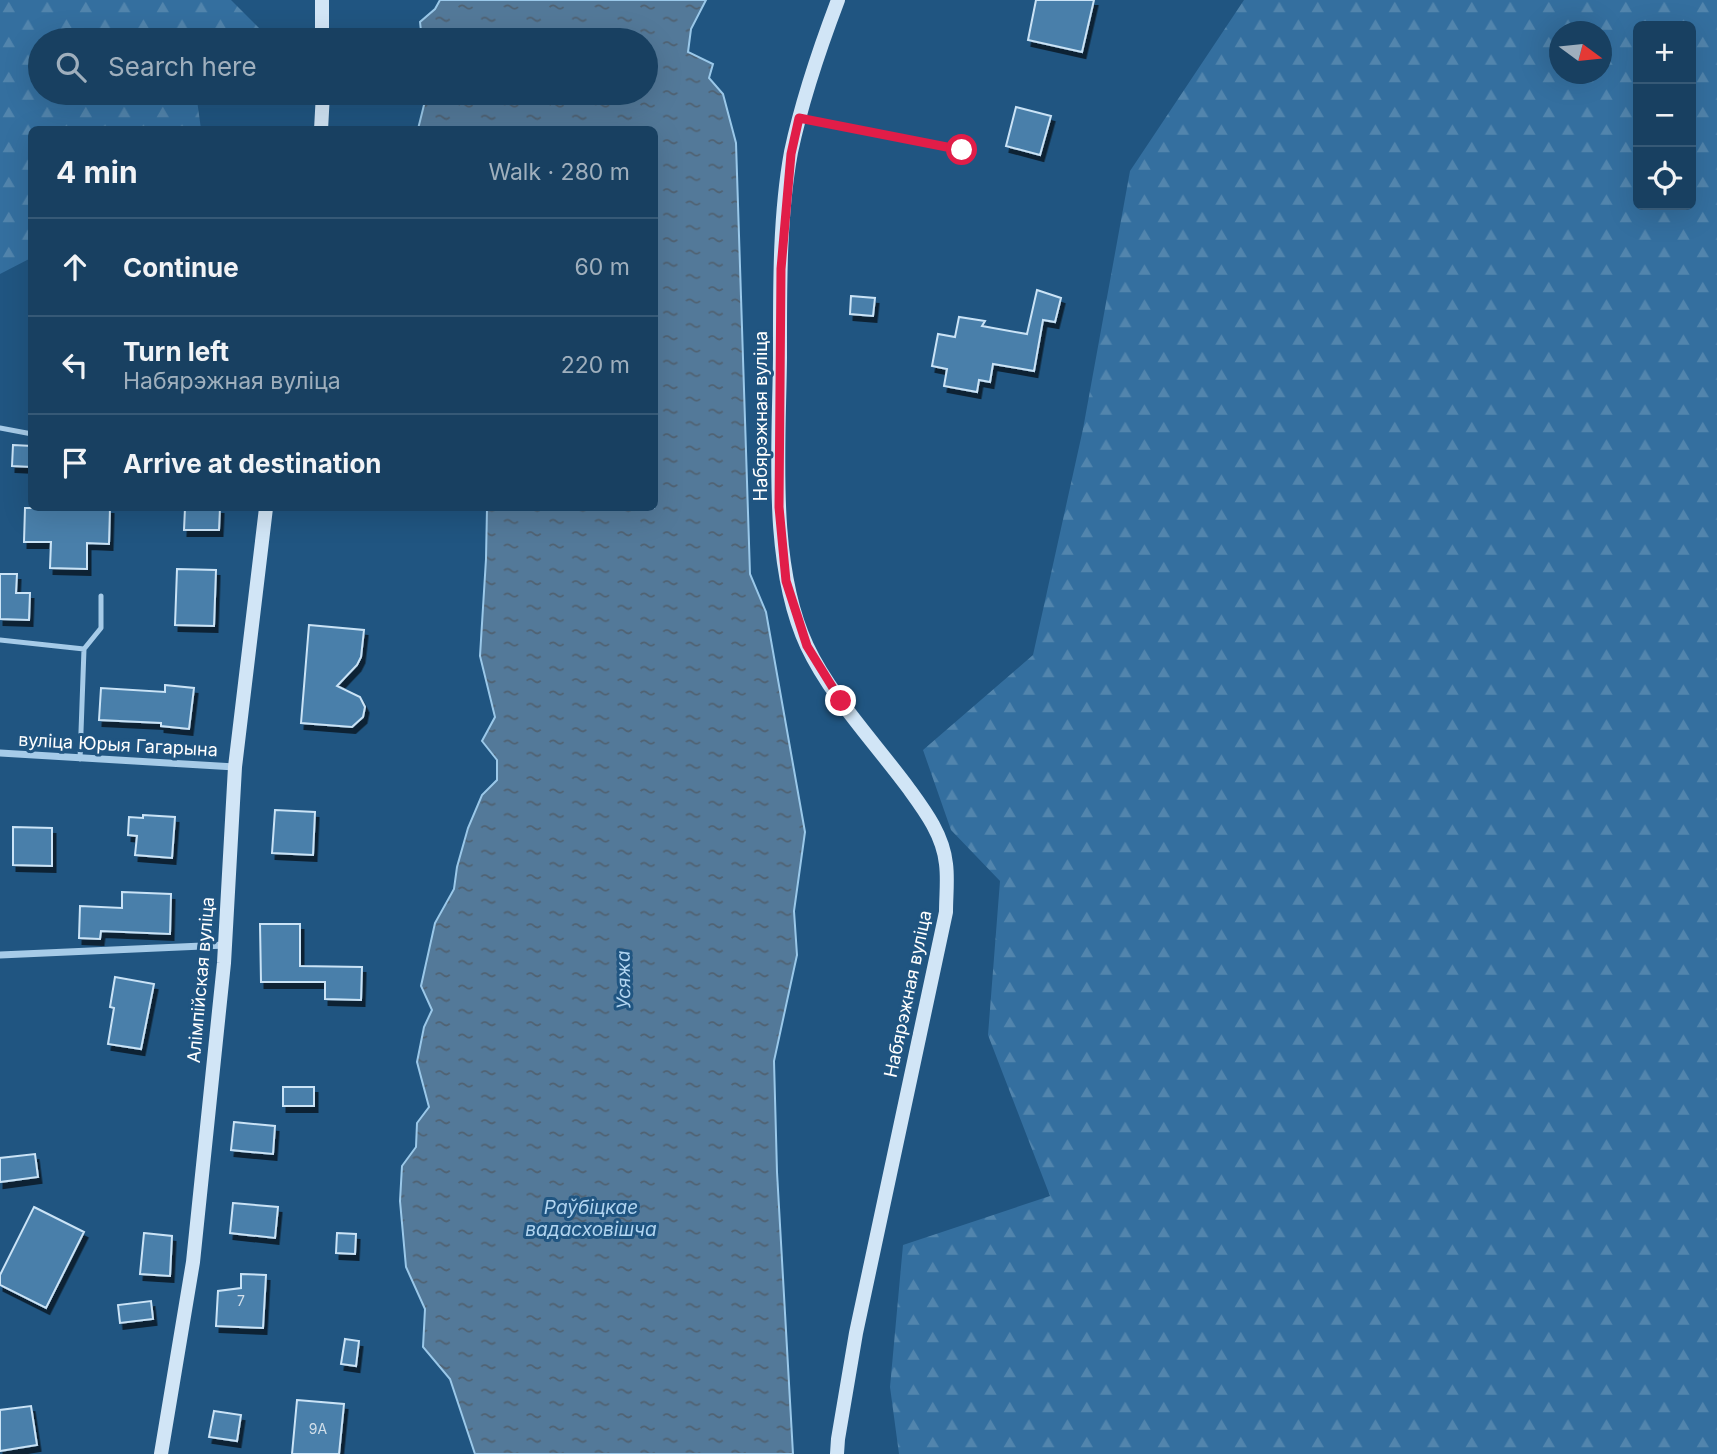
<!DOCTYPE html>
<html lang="en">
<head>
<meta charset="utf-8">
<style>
  :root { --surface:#184061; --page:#254b6a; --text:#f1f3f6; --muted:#9fafbd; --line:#365976 }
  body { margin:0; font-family:Inter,sans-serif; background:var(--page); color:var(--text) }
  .controls { position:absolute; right:21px; top:21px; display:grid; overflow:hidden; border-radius:10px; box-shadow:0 7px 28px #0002 }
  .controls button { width:63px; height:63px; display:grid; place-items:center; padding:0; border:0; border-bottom:2px solid var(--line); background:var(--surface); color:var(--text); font:35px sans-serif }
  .compass { position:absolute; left:1549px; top:21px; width:63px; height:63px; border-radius:50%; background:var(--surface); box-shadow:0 7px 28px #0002; rotate:105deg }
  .stop { position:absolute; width:21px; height:21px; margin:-16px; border:5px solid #e11d48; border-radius:50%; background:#fff }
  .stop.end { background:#e11d48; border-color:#fff; box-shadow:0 2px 7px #0008 }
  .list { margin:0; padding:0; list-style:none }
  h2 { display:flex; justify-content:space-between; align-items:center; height:91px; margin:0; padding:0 28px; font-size:30px }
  h2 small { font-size:23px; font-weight:400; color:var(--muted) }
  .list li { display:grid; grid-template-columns:46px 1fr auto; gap:21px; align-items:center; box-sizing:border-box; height:98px; padding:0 28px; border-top:2px solid var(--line) }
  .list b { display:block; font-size:26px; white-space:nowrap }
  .list p { margin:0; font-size:23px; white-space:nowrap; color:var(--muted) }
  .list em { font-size:23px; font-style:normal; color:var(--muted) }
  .icon { flex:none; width:38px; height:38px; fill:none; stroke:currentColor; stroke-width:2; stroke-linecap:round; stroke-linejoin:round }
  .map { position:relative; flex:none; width:1717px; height:1454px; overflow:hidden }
  .search { position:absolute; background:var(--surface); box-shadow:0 7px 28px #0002; left:28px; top:28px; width:630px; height:77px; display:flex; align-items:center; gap:18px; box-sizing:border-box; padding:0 24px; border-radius:38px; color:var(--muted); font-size:26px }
  .panel { position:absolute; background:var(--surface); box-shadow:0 7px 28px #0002; left:28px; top:126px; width:630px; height:385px; border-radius:10px }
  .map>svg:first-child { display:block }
  .forest { fill:url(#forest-firs); fill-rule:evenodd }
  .water { fill:url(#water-ripples); stroke:#9ac8e9; stroke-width:2 }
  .building { fill:#497faa; stroke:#cae3f6; stroke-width:2; filter:url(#shadow) }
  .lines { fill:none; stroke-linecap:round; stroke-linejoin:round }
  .lane { stroke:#a6cbe8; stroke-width:5 }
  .street { stroke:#a6cbe8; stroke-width:7 }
  .secondary { stroke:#d1e5f6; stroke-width:14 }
  .route { stroke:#e11d48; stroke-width:9 }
  .labels { text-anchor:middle; stroke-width:6; stroke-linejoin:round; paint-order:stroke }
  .number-label { font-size:14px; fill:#d2dfea }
  .street-label { font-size:18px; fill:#fff; stroke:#205581 }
  .water-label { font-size:19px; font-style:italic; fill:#b2d5f0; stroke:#205581 }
</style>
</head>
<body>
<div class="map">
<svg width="1717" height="1454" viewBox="0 0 1717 1454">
  <defs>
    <pattern id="forest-firs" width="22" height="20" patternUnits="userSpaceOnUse" patternTransform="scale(1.75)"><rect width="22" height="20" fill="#346f9f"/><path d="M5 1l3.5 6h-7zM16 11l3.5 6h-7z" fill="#5285ad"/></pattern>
    <pattern id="water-ripples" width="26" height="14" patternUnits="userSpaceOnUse" patternTransform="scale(1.75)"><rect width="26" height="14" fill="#537999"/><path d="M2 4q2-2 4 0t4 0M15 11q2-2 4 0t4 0" fill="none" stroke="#506272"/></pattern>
    <filter id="shadow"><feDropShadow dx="3.5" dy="6" stdDeviation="0" flood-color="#0009"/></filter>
  </defs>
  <rect width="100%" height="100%" fill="#205581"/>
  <path class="forest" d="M0,0H231L262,31L248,40H40V93H196L201,129L32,130L31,258L0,274Z
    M1244,0H1717V1454H899L890,1387L903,1245L1050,1196L988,1035L1000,881L951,830L923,750L1033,655L1083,429L1130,171ZM1638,26H1691V205H1638ZM1560,32H1602V74H1560Z"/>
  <path class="water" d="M440,0H706L691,29L688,52L713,64L709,78L723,94L736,143L750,574L766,612L805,832L794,911L797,955L774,1061L777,1172L793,1454H475L450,1379L423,1347L425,1309L406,1267L400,1201L402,1166L416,1147L417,1123L429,1107L417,1062L424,1027L432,1010L421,986L435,923L454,889L457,867L468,828L482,795L497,780V760L482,741L495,717L480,656L486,559L487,508H654V130L418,129L427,93H646V40H422L420,22L435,9Z"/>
  <path class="building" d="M1036,0H1094L1082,52L1028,40Z
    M1016,107L1051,116L1040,155L1006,146Z
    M1037,290L1061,298L1055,322L1043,320L1034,371L993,364L990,382L979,380L977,392L944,386L947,369L932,366L938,334L955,337L959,317L985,321L982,326L1027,334Z
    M851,296L875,298L873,316L850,314Z
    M13,445L32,446V467L12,466Z
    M25,508H110L109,544L87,543V569L50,568L51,542H24Z
    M185,508H220L219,530H184Z
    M177,569L216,570L214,626L175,625Z
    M0,574H17L16,593H30L29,620L0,619Z
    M309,625L364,630L361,657L357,665L337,686L360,697L365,707L363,717L352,727L301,723Z
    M165,685L194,688L189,729L161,726V723L99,720L101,688L165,692Z
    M275,810L315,812L313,855L272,853Z
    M143,815L175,817L172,858L135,855L137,836L128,835L129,817L143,818Z
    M13,827L52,828V866L13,865Z
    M122,892L171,894L170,934L101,931L100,939L79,938L80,906L122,908Z
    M260,924H300V966L362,967L361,1000L325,999V982H261Z
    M115,977L154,984L141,1049L108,1044L114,1008L110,1007Z
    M283,1087H314V1106H283Z
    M234,1122L275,1126L273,1154L231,1150Z
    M35,1154L38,1177L0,1182V1158Z
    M233,1203L278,1207L275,1238L230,1233Z
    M34,1207L84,1232L46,1308L0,1285V1275Z
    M144,1233L172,1236L170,1276L140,1274Z
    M337,1233L356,1234L355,1254L336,1253Z
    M241,1274L266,1275L263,1328L216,1326L218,1291L241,1288Z
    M151,1301L153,1319L120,1323L118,1305Z
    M345,1339L359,1341L356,1366L341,1364Z
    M297,1400L344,1404L339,1454H292Z
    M31,1406L37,1445L0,1451V1410Z
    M214,1411L241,1415L237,1441L209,1437Z"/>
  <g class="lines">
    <path class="lane" d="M799,118L962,150
      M0,428L32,434
      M0,640L84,649
      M80,759L84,649L101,628V596"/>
    <path class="street" d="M0,753L235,767
      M0,955L225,945"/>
    <path class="secondary" d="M322,0V40
      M321,130L323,93
      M161,1454L193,1262L224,963L235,767L266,508
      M837,1454L838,1439L856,1333L946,912C946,896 948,879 946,864C943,835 925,811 909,789C876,744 831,697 807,646C769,564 779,448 780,358C780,291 779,218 791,152C802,100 819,50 838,0"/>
  </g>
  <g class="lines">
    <path class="route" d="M841,701L807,646L786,581L779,507L781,269L791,154L799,118L962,150"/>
  </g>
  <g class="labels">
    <g class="number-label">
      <text x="241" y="1306">7</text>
      <text x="318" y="1434">9А</text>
    </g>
    <g class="street-label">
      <text transform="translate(761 416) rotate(-90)" y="6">Набярэжная вуліца</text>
      <text transform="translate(118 745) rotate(3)" y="6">вуліца Юрыя Гагарына</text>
      <text transform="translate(201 980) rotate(-85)" y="6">Алімпійская вуліца</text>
      <text transform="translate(908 994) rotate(-78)" y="6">Набярэжная вуліца</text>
    </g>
    <g class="water-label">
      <text transform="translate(623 980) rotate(-91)" y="7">Усяжа</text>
      <text x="591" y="1214">Раўбіцкае<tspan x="591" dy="22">вадасховішча</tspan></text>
    </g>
  </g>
</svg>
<div class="controls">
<button>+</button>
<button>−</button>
<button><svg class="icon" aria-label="locate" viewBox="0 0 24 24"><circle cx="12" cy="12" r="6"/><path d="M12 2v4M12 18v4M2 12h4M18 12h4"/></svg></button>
</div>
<svg class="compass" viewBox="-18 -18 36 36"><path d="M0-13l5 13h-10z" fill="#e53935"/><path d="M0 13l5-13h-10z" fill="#9fafbd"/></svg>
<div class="stop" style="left:962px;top:150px"></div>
<div class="stop end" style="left:841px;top:701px"></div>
<div class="search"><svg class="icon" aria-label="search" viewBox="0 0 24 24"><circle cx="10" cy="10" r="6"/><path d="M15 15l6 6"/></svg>Search here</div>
<section class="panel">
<h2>4 min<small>Walk · 280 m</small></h2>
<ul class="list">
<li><svg class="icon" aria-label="ahead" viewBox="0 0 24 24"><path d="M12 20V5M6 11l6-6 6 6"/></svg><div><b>Continue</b></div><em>60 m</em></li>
<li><svg class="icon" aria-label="left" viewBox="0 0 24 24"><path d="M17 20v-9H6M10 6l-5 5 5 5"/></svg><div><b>Turn left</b><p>Набярэжная вуліца</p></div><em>220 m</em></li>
<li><svg class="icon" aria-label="arrive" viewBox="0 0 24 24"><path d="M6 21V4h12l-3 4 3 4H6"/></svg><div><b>Arrive at destination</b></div></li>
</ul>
</section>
</div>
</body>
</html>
